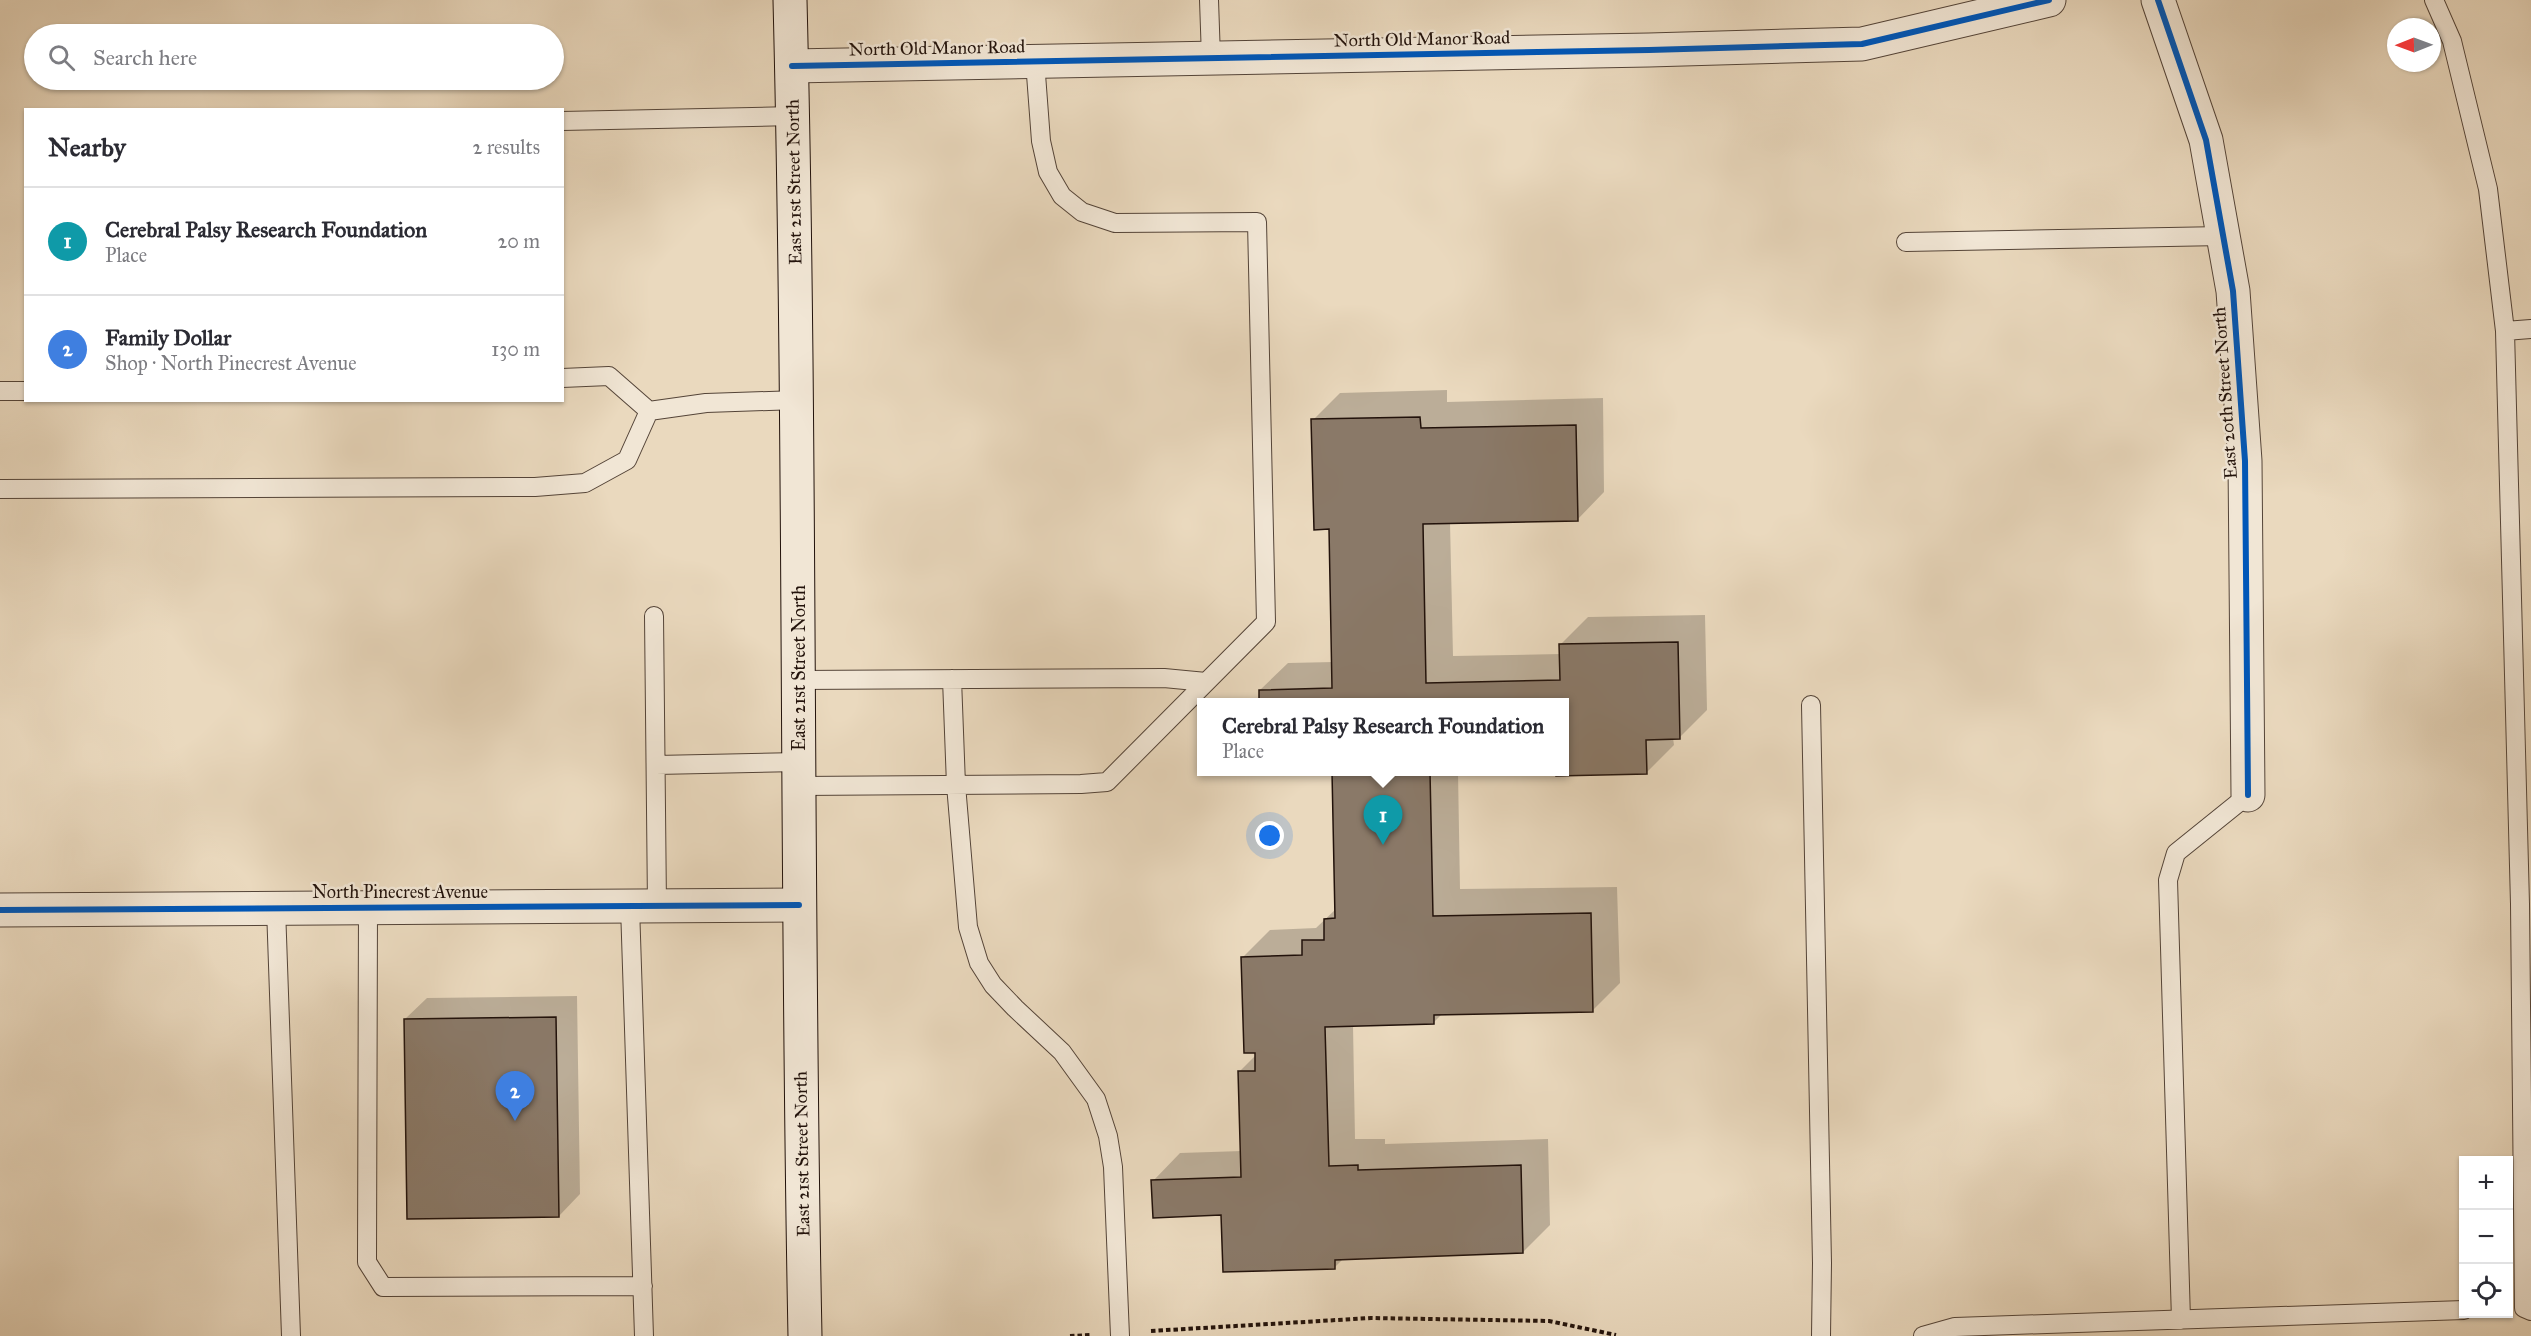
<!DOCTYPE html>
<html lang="en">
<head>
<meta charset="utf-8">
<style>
  :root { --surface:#fff; --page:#f2f2f3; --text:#2b2b33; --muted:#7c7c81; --line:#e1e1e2; --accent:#0b8043 }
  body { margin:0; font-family:"IM FELL Great Primer",serif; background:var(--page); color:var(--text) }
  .controls { position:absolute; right:18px; bottom:18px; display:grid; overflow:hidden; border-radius:0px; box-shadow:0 2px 4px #0004 }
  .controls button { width:54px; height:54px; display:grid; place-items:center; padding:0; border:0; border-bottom:2px solid var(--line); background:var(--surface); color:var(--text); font:30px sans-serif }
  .compass { position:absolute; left:2387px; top:18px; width:54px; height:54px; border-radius:50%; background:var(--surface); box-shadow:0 2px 4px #0004; rotate:269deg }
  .you { position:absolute; left:1270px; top:836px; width:21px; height:21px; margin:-15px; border:4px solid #fff; border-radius:50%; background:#1a73e8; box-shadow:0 0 0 9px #1a73e833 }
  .badge { display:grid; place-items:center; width:39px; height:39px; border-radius:50%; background:var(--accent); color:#fff; font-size:20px; font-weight:700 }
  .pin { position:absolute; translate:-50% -50px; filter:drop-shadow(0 2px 3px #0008) }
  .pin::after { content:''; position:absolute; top:32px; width:21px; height:18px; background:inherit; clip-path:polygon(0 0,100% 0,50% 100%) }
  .popup { position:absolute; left:1197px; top:698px; width:372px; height:78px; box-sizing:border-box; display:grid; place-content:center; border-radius:0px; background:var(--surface); filter:drop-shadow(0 2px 4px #0005); font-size:20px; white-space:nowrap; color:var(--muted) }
  .popup b { font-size:22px; color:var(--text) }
  .popup::after { content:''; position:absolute; left:50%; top:100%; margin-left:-12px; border:12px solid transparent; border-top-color:var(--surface) }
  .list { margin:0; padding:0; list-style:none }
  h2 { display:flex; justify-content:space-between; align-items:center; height:78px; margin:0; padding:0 24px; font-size:26px }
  h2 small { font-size:20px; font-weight:400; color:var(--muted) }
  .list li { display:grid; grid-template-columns:39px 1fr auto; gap:18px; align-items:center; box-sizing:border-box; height:108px; padding:0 24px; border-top:2px solid var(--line) }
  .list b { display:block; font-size:22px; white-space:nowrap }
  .list p { margin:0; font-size:20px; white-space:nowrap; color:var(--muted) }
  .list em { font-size:20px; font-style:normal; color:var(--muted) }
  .icon { flex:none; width:33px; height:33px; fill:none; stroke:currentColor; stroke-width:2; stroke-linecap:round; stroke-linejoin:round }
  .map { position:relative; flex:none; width:2531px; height:1336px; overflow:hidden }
  .search { position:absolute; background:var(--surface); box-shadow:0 2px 4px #0004; left:24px; top:24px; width:540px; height:66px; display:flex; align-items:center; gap:15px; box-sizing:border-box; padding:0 21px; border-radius:33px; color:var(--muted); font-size:22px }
  .panel { position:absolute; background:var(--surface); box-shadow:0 2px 4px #0004; left:24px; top:108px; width:540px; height:294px; border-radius:0px }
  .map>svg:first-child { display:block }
  .shadow { fill:#0003 }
  .building { fill:#8a7968; stroke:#22120b; stroke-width:1.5 }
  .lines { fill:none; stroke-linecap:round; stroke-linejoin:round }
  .service-casing { stroke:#544438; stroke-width:20 }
  .minor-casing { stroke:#544438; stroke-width:35 }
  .secondary-casing { stroke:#22120b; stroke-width:35 }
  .path { stroke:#22120b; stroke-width:4; stroke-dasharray:4.5 3; stroke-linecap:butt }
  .service { stroke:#f1e6d5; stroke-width:18 }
  .minor { stroke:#f1e6d5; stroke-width:33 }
  .secondary { stroke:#f1e6d5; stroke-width:33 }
  .cycleway-casing { stroke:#f1e6d5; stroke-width:10 }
  .cycleway { stroke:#0057b8; stroke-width:6 }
  .labels { text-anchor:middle; stroke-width:5; stroke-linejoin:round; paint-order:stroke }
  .street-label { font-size:18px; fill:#22120b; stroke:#f1e6d5 }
</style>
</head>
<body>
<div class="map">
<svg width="2531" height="1336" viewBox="0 0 2531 1336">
  <rect width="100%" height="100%" fill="#ead9be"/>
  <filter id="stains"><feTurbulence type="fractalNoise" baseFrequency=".00333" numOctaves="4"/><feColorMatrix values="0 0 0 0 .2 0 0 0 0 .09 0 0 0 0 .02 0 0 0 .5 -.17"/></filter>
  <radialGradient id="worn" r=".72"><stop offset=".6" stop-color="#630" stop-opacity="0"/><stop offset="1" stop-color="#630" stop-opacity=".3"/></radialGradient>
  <path class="shadow" d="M1447,390V402L1603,398L1604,492L1577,520L1450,522L1453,656L1561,654V644L1588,617L1705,615L1707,710L1679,738H1673L1674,745L1646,773L1557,774V772H1564V702H1261L1260,690L1288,663L1333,662L1330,528L1313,420L1340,393Z
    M1334,772H1458L1460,889L1617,887L1620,983L1592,1011L1442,1014L1433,1023L1353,1025L1355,1139H1385V1144L1548,1139L1550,1225L1523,1252L1344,1258L1335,1267L1153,1181L1180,1153L1242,1151L1239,1072L1256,1055L1243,957L1270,930L1316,928L1337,908Z
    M577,996L580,1194L559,1216L405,1019L427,998Z"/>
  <path class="building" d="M1420,417L1421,428L1576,425L1578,521L1423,524L1426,683L1560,680L1559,644L1678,642L1680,739L1646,740L1647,774L1556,776V772H1564V702H1259V690L1332,688L1329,529L1314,530L1311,419Z
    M1332,772H1430L1433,916L1591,913L1593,1012L1434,1015V1024L1325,1027L1329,1166L1358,1165V1170L1521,1165L1523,1253L1335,1260V1269L1223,1272L1221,1215L1153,1218L1151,1180L1241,1177L1238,1071H1255V1053H1244L1241,957L1302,955V940H1324V919L1335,918Z
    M556,1017L559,1217L407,1219L404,1019Z"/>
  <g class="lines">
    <g class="service-casing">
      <path id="service" d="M1209,0L1211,58
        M2434,0L2452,41L2488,189L2505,331L2520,904L2524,1308L2531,1311
        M562,121L793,116
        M1906,242L2223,236
        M2505,331L2531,329
        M562,378L609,376L649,411L706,403L798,400
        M0,391H26
        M0,489L535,487L585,483L627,460L649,411
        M654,616L657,906
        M952,679L956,785L968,927L979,963L993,985L1015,1008L1062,1052L1096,1099L1108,1136L1113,1167L1120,1336
        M798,680L1164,678L1206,682
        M1811,705L1822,1263L1821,1336
        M656,765L799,762
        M799,786L1081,784L1107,782L1266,622L1257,222L1115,223L1082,212L1062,196L1048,172L1041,141L1035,61
        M630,906L644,1336
        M368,907L367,1262L383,1287L643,1286
        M276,908L291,1336
        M2181,1320L2168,880L2176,853L2248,795
        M1923,1336L1955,1327L2464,1310"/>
    </g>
    <g class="minor-casing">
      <path id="minor" d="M2158,0L2206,140L2233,291L2245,461L2248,795
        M792,66L1649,50L1862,44L2049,0
        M0,910L799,905"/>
    </g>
    <g class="secondary-casing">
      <path id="secondary" d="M790,0C801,445 796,891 805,1336"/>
    </g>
    <path class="path" d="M1151,1331L1371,1318L1549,1321L1616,1335
      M1070,1336L1090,1335"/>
    <use href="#service" class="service"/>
    <use href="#minor" class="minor"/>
    <use href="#secondary" class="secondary"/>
    <g class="cycleway-casing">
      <path id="cycleway" d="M2158,0L2206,140L2233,291L2245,461L2248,795
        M792,66L1649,50L1862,44L2049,0
        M0,910L799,905"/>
    </g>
    <use href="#cycleway" class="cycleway"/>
  </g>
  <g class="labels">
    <g class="street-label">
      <text transform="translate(1422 39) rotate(-1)" y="6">North Old Manor Road</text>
      <text transform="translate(937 48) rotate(-1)" y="6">North Old Manor Road</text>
      <text transform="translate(794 182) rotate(-91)" y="6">East 21st Street North</text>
      <text transform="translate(2225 393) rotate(-94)" y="6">East 20th Street North</text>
      <text transform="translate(799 668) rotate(-90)" y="6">East 21st Street North</text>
      <text x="400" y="898">North Pinecrest Avenue</text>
      <text transform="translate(802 1154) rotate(-91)" y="6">East 21st Street North</text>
    </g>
  </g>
  <rect width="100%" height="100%" filter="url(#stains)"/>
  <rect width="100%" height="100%" fill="url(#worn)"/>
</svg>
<div class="controls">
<button>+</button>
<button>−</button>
<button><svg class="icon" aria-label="locate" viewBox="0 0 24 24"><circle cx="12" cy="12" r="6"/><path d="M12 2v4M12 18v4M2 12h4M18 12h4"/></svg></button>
</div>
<svg class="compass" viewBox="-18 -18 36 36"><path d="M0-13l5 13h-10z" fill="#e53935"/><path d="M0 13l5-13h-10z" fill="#7c7c81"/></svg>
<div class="you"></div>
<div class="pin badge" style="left:1383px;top:845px;background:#0f9aa8">1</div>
<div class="popup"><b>Cerebral Palsy Research Foundation</b>Place</div>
<div class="pin badge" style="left:515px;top:1121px;background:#3f7fe0">2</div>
<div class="search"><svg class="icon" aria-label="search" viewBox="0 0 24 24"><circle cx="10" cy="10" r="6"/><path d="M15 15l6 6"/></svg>Search here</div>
<section class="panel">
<h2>Nearby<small>2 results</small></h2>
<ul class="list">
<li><span class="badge" style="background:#0f9aa8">1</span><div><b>Cerebral Palsy Research Foundation</b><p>Place</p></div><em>20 m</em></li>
<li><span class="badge" style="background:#3f7fe0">2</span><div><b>Family Dollar</b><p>Shop · North Pinecrest Avenue</p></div><em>130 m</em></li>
</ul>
</section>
</div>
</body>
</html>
